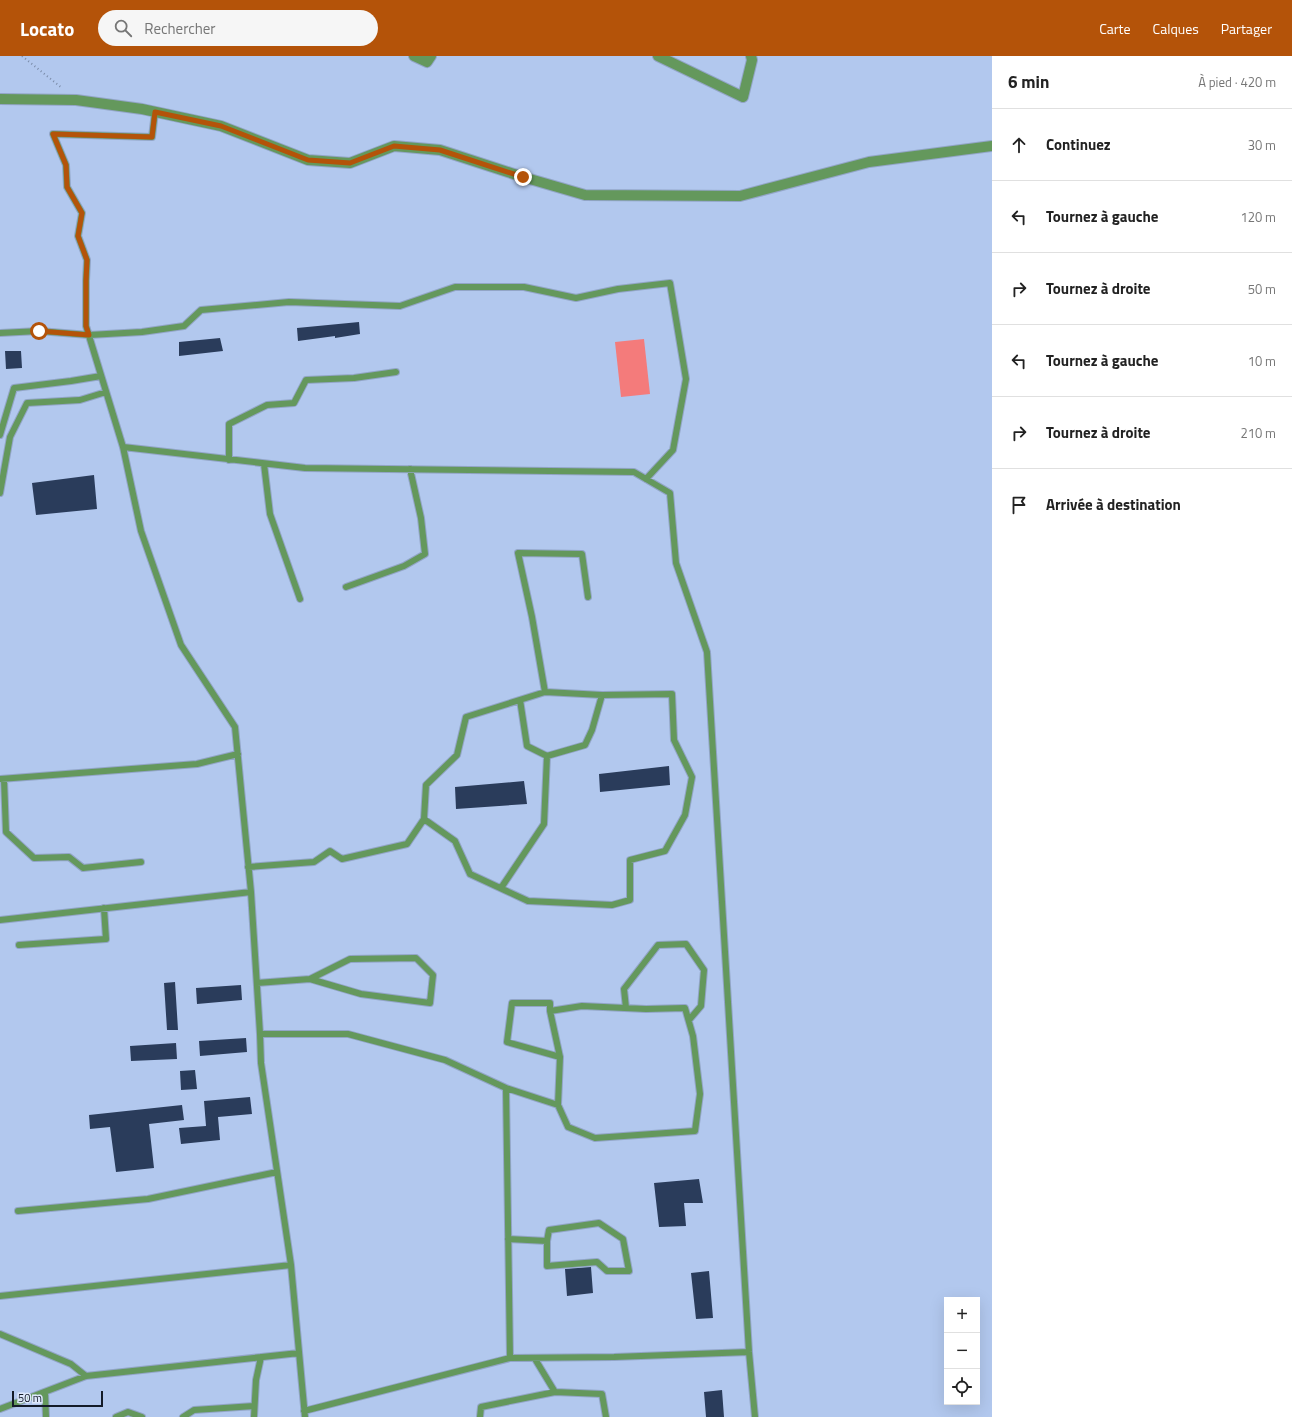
<!DOCTYPE html>
<html lang="fr">
<head>
<meta charset="utf-8">
<style>
  :root { --surface:#fff; --page:#f6f6f6; --text:#222; --muted:#767676; --line:#e0e0e0; --accent:#b45309 }
  body { margin:0; font-family:"Titillium Web",sans-serif; background:var(--page); color:var(--text) }
  .controls { position:absolute; right:12px; bottom:12px; display:grid; overflow:hidden; border-radius:0px; box-shadow:0 4px 16px #0002 }
  .controls button { width:36px; height:36px; display:grid; place-items:center; padding:0; border:0; border-bottom:1px solid var(--line); background:var(--surface); color:var(--text); font:20px sans-serif }
  .scale { position:absolute; left:12px; bottom:10px; width:91px; box-sizing:border-box; padding-left:4px; border:2px solid #131b28; border-top:0; font-size:11px; line-height:14px; white-space:nowrap; color:#131b28; -webkit-text-stroke:3px #dde8fc; paint-order:stroke }
  .stop { position:absolute; width:12px; height:12px; margin:-9px; border:3px solid #b45309; border-radius:50%; background:#fff }
  .stop.end { background:#b45309; border-color:#fff; box-shadow:0 1px 4px #0008 }
  .list { margin:0; padding:0; list-style:none }
  h2 { display:flex; justify-content:space-between; align-items:center; height:52px; margin:0; padding:0 16px; font-size:17px }
  h2 small { font-size:13px; font-weight:400; color:var(--muted) }
  .list li { display:grid; grid-template-columns:26px 1fr auto; gap:12px; align-items:center; box-sizing:border-box; height:72px; padding:0 16px; border-top:1px solid var(--line) }
  .list b { display:block; font-size:15px; white-space:nowrap }
  .list em { font-size:13px; font-style:normal; color:var(--muted) }
  .icon { flex:none; width:22px; height:22px; fill:none; stroke:currentColor; stroke-width:2; stroke-linecap:round; stroke-linejoin:round }
  .map { position:relative; flex:none; width:992px; height:1361px; overflow:hidden }
  header { display:flex; align-items:center; gap:24px; box-sizing:border-box; height:56px; padding:0 20px; background:var(--accent); color:#fff }
  header strong { font-size:19px }
  nav { display:flex; gap:22px; margin-inline-start:auto; font-size:14px }
  .search { width:280px; height:36px; background:var(--page); display:flex; align-items:center; gap:10px; box-sizing:border-box; padding:0 14px; border-radius:22px; color:var(--muted); font-size:15px }
  main { display:flex }
  aside { flex:1; background:var(--surface) }
  .map>svg:first-child { display:block }
  .green { fill:#f47b7b }
  .building { fill:#2a3c5b }
  .lines { fill:none; stroke-linecap:round; stroke-linejoin:round }
  .lane-casing { stroke:#92a5c6; stroke-width:8 }
  .street-casing { stroke:#92a5c6; stroke-width:12 }
  .path { stroke:#7b8ca9; stroke-width:2; stroke-dasharray:1 3; stroke-linecap:butt }
  .lane { stroke:#64985c; stroke-width:6 }
  .street { stroke:#64985c; stroke-width:10 }
  .route { stroke:#b45309; stroke-width:5 }
</style>
</head>
<body>
<header>
<strong>Locato</strong>
<div class="search"><svg class="icon" aria-label="search" viewBox="0 0 24 24"><circle cx="10" cy="10" r="6"/><path d="M15 15l6 6"/></svg>Rechercher</div>
<nav><a>Carte</a><a>Calques</a><a>Partager</a></nav>
</header>
<main>
<div class="map">
<svg width="992" height="1361" viewBox="0 0 992 1361">
  <rect width="100%" height="100%" fill="#b2c8ee"/>
  <path class="green" d="M644,283L650,338L621,341L615,286Z"/>
  <path class="building" d="M359,266L360,278L335,282V280L298,285L297,272Z
    M220,282L223,295L179,300V286Z
    M5,295H21L22,312L6,313Z
    M94,419L97,453L36,459L32,427Z
    M669,710L670,729L600,736L599,718Z
    M524,725L527,748L456,753L455,731Z
    M175,926L178,974H167L164,927Z
    M241,929L242,944L197,948L196,932Z
    M246,982L247,996L200,1000L199,985Z
    M176,987L177,1003L131,1005L130,990Z
    M195,1014L197,1033L181,1034L180,1015Z
    M250,1041L252,1058L218,1061L220,1084L181,1088L179,1072L206,1070L204,1045Z
    M182,1049L184,1064L149,1068L154,1112L116,1116L110,1071L90,1073L89,1059Z
    M699,1123L703,1147H684L686,1170L659,1171L654,1127Z
    M591,1211L593,1237L567,1240L565,1213Z
    M709,1215L713,1262L696,1263L691,1217Z
    M722,1334L724,1361H706L704,1336Z"/>
  <g class="lines">
    <g class="lane-casing">
      <path id="lane" d="M155,56L152,81L53,78L66,109L67,131L82,157L78,180L87,204L86,225V270L123,391L141,475L181,589L235,671L251,836L260,978L261,1007L291,1209L305,1361
        M0,277L39,275L89,279L142,276L184,270L201,254L289,246L400,250L455,231H524L576,242L618,233L670,227L686,323L673,394L646,423
        M0,379L14,332L71,325L101,320
        M123,391L305,412L634,416L670,437L676,507L707,596L749,1296L755,1361
        M229,404V368L267,349L294,347L306,324L354,322L396,316
        M264,408L270,458L300,543
        M0,437L10,381L27,347L80,344L106,336
        M346,531L404,510L425,498L421,462L410,413
        M520,644L527,690L547,700L585,689L592,674L602,639
        M0,723L197,708L238,698
        M4,723L6,776L34,802L69,801L83,812L141,806
        M424,763L455,785L470,818L528,845L612,849L630,844V804L665,795L685,759L692,721L674,684L672,638L602,639L545,636
        M248,811L314,806L330,795L342,803L407,788L424,763L426,729L457,699L466,661L545,636L532,561L518,497L582,498L588,541
        M501,832L544,768L547,700
        M0,864L251,836
        M19,889L106,883L104,852
        M257,927L310,923L361,938L430,947L433,919L416,902L350,903L310,923
        M626,952L624,933L658,889L686,888L704,914L701,950L689,964
        M550,955V947H512L507,986L560,1001
        M260,978H348L445,1004L506,1032L510,1302L614,1301L749,1296
        M506,1032L558,1049L568,1071L595,1082L695,1075L700,1038L693,980L685,952L646,953L582,950L550,955L560,1001L558,1049
        M18,1155L148,1143L277,1116
        M508,1183L547,1185L549,1174L599,1167L623,1183L629,1215H607L597,1206L547,1210V1185
        M0,1240L291,1209
        M0,1278L71,1308L86,1320
        M535,1303L555,1336
        M45,1336L46,1361
        M0,1353L86,1320L299,1297
        M304,1355L510,1302
        M116,1361L128,1356L142,1361
        M183,1361L194,1354L254,1350
        M254,1361L256,1324L261,1301
        M480,1361L481,1351L555,1336L602,1338L606,1361"/>
    </g>
    <g class="street-casing">
      <path id="street" d="M414,0L427,6L431,0
        M658,0L743,41L752,4L751,0
        M0,43L76,44L142,53L221,70L308,104L350,107L394,90L440,94L523,121L585,139L740,140L869,106L992,90"/>
    </g>
    <path class="path" d="M22,0L62,32"/>
    <use href="#lane" class="lane"/>
    <use href="#street" class="street"/>
  </g>
  <g class="lines">
    <path class="route" d="M39,275L89,279L86,270V225L87,204L78,180L82,157L67,131L66,109L53,78L152,81L155,56L221,70L308,104L350,107L394,90L440,94L523,121"/>
  </g>
</svg>
<div class="controls">
<button>+</button>
<button>−</button>
<button><svg class="icon" aria-label="locate" viewBox="0 0 24 24"><circle cx="12" cy="12" r="6"/><path d="M12 2v4M12 18v4M2 12h4M18 12h4"/></svg></button>
</div>
<div class="scale">50 m</div>
<div class="stop" style="left:39px;top:275px"></div>
<div class="stop end" style="left:523px;top:121px"></div>
</div>
<aside>
<h2>6 min<small>À pied · 420 m</small></h2>
<ul class="list">
<li><svg class="icon" aria-label="ahead" viewBox="0 0 24 24"><path d="M12 20V5M6 11l6-6 6 6"/></svg><div><b>Continuez</b></div><em>30 m</em></li>
<li><svg class="icon" aria-label="left" viewBox="0 0 24 24"><path d="M17 20v-9H6M10 6l-5 5 5 5"/></svg><div><b>Tournez à gauche</b></div><em>120 m</em></li>
<li><svg class="icon" aria-label="right" viewBox="0 0 24 24"><path d="M7 20v-9h11M14 6l5 5-5 5"/></svg><div><b>Tournez à droite</b></div><em>50 m</em></li>
<li><svg class="icon" aria-label="left" viewBox="0 0 24 24"><path d="M17 20v-9H6M10 6l-5 5 5 5"/></svg><div><b>Tournez à gauche</b></div><em>10 m</em></li>
<li><svg class="icon" aria-label="right" viewBox="0 0 24 24"><path d="M7 20v-9h11M14 6l5 5-5 5"/></svg><div><b>Tournez à droite</b></div><em>210 m</em></li>
<li><svg class="icon" aria-label="arrive" viewBox="0 0 24 24"><path d="M6 21V4h12l-3 4 3 4H6"/></svg><div><b>Arrivée à destination</b></div></li>
</ul>
</aside>
</main>
</body>
</html>
